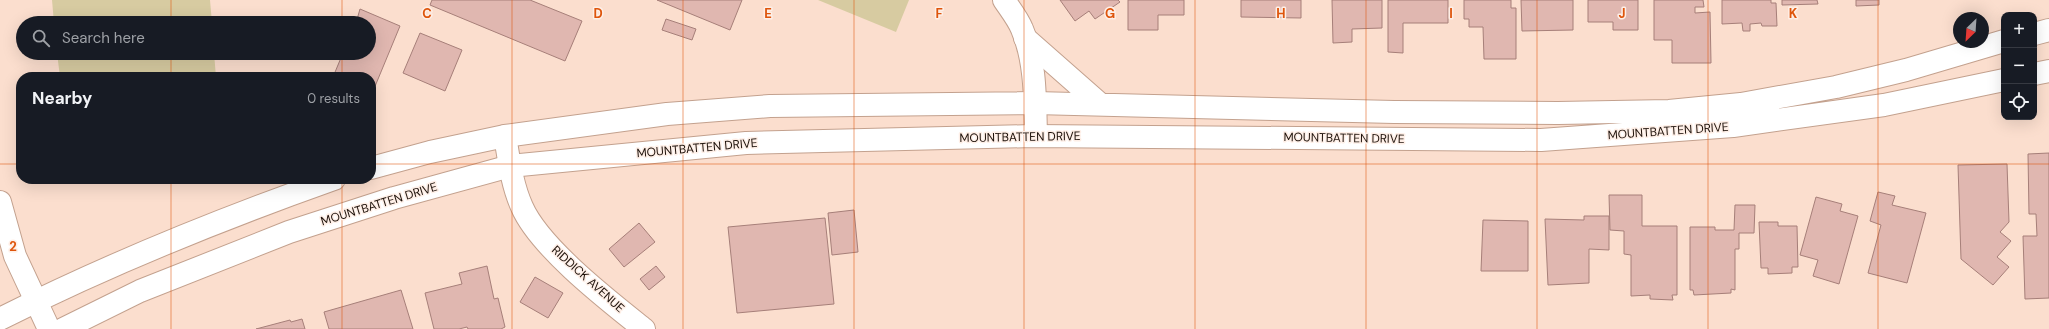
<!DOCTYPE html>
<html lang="en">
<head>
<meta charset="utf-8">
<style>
  :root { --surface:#171b24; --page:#20242c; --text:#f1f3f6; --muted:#9ea1a6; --line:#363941 }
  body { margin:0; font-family:"DM Sans",sans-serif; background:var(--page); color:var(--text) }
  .controls { position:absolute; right:12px; top:12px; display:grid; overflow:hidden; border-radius:8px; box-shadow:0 4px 16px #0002 }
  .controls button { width:36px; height:36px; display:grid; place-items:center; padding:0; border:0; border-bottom:1px solid var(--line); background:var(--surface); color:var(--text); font:20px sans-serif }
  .compass { position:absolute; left:1953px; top:12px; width:36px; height:36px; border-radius:50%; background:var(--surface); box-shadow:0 4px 16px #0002; rotate:205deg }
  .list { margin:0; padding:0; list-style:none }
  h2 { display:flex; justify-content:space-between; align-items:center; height:52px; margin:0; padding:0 16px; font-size:17px }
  h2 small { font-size:13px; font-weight:400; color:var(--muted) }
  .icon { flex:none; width:22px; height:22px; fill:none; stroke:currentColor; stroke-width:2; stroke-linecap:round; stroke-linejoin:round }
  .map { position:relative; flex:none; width:2049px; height:329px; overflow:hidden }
  .search { position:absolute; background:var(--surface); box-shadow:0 4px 16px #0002; left:16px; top:16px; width:360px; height:44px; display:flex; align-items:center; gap:10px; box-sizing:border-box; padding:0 14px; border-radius:22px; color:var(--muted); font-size:15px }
  .panel { position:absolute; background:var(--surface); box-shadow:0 4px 16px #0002; left:16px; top:72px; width:360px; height:112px; border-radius:16px }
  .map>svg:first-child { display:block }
  .green { fill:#d7cba1 }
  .building { fill:#e0b7b0; stroke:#a67f79 }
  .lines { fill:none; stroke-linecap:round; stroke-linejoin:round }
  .minor-casing { stroke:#c3a18e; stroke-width:24 }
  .secondary-casing { stroke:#c3a18e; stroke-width:24 }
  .minor { stroke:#fff; stroke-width:22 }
  .secondary { stroke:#fff; stroke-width:22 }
  .grid { fill:none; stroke:#de550c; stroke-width:1; stroke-opacity:0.55 }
  .labels { text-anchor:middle; stroke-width:3; stroke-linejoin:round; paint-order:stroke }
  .street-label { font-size:12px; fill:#1d110a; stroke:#feefe7 }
  .grid-label { font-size:13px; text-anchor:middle; font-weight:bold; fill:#de550c; stroke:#feefe7; stroke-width:3; stroke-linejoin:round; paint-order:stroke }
</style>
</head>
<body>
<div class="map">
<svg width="2049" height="329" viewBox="0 0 2049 329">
  <rect width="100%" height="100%" fill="#fbdece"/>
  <path class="green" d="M52,0H210L212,23H54Z
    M818,0H909L896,32Z
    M57,53H214L216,77H60Z"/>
  <path class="building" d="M432,0H530L582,21L565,61L430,5Z
    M657,0H742L730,30Z
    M1060,0H1118L1120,2L1095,19L1089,11L1075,21Z
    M1128,0H1184V15H1158V30H1128Z
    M1241,0H1301V18L1241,17Z
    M1332,0H1382V28L1352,29V42L1333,43Z
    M1388,0H1448V23H1403V53L1388,52Z
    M1464,0H1511V8H1516V59H1484L1483,27H1469V19H1464Z
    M1521,0H1573V30L1522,31Z
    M1588,0H1638V30H1613V22H1588Z
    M1654,0H1703L1704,7H1695V13L1710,12L1711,63H1672V40H1654Z
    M1722,0H1771V3H1776L1777,26H1762L1761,23L1750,24V31H1743L1742,23L1722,24Z
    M1782,0H1817L1818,4L1782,5Z
    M1856,0H1879V5L1856,6Z
    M360,9L400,26L371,96V77H333L343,53H369V23H356Z
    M666,19L696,29L692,40L662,30Z
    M420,33L462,50L445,91L403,73Z
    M2049,153V298L2025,299L2023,236H2037L2036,214H2029L2028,154Z
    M2007,164L2009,222L2000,232L2011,241L1997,257L2009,267L1993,285L1961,259L1958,165Z
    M1878,192L1895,196L1892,205L1926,213L1907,283L1868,273L1881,225L1870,221Z
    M1609,195H1642V226H1677V295H1672L1673,300L1650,299V295L1631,296V255L1624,254V231L1610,230Z
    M1816,197L1842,204L1840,211L1858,216L1839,284L1813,276L1818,260L1800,255Z
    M1735,205H1755L1754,233H1739V249H1735V290L1731,289V293L1694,295L1693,290H1690V227H1715V230H1734Z
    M854,210L858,252L832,255L828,213Z
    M1584,216H1609V250L1589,249V283L1548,285L1545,219L1584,220Z
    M825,218L834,304L737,313L728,227Z
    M1483,220L1528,221V271H1481Z
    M1759,222H1778V226H1797L1798,267H1792V273L1768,274V268H1761Z
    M639,223L655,242L624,267L609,249Z
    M487,266L494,299L498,298L505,327L501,329H468L467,327L459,329H434L425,293L462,284L459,273Z
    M656,266L665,277L649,290L640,279Z
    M535,277L563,293L548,318L520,302Z
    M401,290L413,329H329L324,312Z
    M302,319L305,329H256L290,320L291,322Z"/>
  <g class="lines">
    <g class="minor-casing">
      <path id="minor" d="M1004,0C1010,9 1018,19 1022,29C1036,61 1035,101 1036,136
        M505,136C509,160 512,185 522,207C540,248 609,301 644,329
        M0,202L15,256L49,329"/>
    </g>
    <g class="secondary-casing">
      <path id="secondary" d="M2034,34L2049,30
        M1025,38L1100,104
        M2034,74L2049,71
        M371,168L430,152L505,136L667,114L770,106L1035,103L1394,112L1558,113L1669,111L1741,104L1836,87L1906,70L2004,41
        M0,319C107,265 221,219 334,179
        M63,329L140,291L289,232L394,198L510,166L746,143L1032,136L1541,140L1733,126L1884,105L2004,80"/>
    </g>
    <use href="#minor" class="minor"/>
    <use href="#secondary" class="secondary"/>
  </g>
  <path class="grid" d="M171,0V23M342,0V23M512,0V329M683,0V329M854,0V329M1024,0V329M1195,0V329M1366,0V329M1537,0V329M1708,0V329M1878,0V329M171,53V77M342,53V77M0,164H21M371,164H2049M171,179V329M342,179V329"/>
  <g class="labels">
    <g class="street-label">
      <text transform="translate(1668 131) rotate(-4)" y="4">MOUNTBATTEN DRIVE</text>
      <text transform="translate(1020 137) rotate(-1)" y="4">MOUNTBATTEN DRIVE</text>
      <text transform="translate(1344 138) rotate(1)" y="4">MOUNTBATTEN DRIVE</text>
      <text transform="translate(697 148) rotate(-5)" y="4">MOUNTBATTEN DRIVE</text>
      <text transform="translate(379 204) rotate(-17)" y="4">MOUNTBATTEN DRIVE</text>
      <text transform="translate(588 279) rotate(42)" y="4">RIDDICK AVENUE</text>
    </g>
  </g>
  <g class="grid-label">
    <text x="427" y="18">C</text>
    <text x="598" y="18">D</text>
    <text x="768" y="18">E</text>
    <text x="939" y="18">F</text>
    <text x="1110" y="18">G</text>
    <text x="1281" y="18">H</text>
    <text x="1451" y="18">I</text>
    <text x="1622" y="18">J</text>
    <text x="1793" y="18">K</text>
    <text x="13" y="251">2</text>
  </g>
</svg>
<div class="controls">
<button>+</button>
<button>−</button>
<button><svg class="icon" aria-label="locate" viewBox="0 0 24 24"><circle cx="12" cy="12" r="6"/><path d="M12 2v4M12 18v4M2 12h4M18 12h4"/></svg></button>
</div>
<svg class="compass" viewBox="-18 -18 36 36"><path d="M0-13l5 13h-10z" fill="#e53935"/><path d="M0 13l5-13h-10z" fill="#9ea1a6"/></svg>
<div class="search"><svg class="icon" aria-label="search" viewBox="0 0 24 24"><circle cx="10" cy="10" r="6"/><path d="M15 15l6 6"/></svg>Search here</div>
<section class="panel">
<h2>Nearby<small>0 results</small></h2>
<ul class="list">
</ul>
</section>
</div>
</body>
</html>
